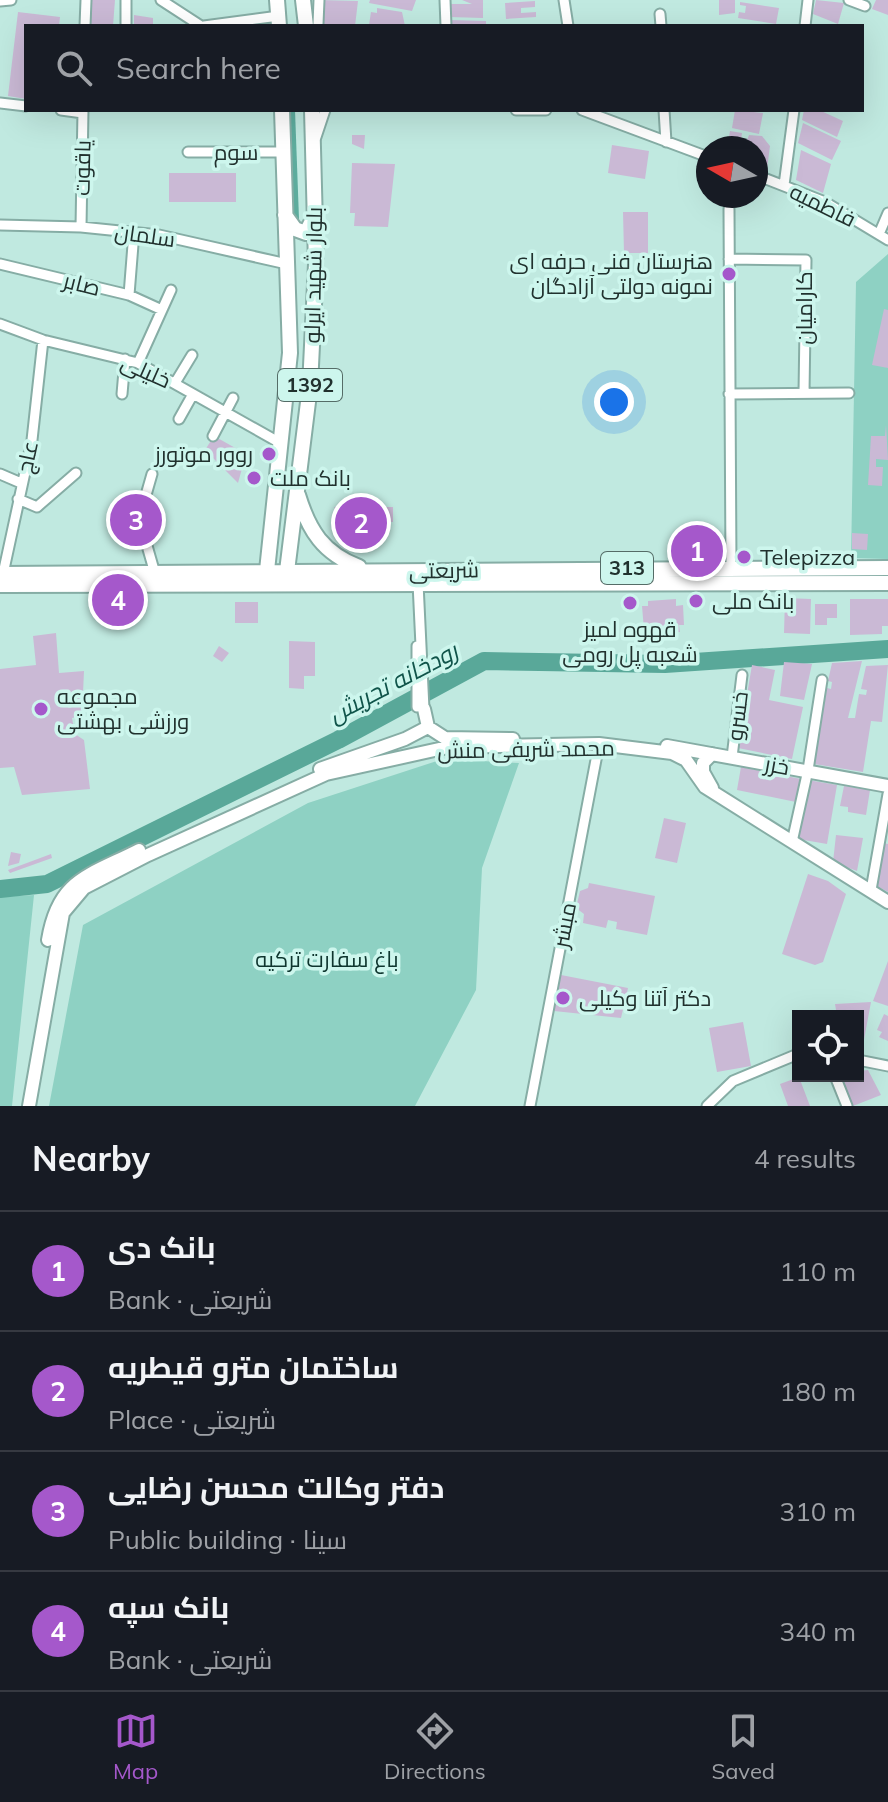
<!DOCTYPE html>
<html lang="en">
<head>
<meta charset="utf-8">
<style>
  :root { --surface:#171b24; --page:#242831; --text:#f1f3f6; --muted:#9ea1a6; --line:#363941; --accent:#a558cb }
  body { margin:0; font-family:Mulish,Cairo,sans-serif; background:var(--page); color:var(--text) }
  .controls { position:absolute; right:24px; bottom:24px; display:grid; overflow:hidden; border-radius:0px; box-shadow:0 8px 32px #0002 }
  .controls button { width:72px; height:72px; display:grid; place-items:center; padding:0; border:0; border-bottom:2px solid var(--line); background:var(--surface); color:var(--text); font:40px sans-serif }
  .compass { position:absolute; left:696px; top:136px; width:72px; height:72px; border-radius:50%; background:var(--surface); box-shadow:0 8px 32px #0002; rotate:279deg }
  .you { position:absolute; left:614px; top:402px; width:28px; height:28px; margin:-20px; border:6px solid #fff; border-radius:50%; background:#1a73e8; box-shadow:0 0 0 12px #1a73e833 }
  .badge { display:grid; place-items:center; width:52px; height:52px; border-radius:50%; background:var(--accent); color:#fff; font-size:26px; font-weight:700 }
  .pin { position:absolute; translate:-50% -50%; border:4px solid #fff; box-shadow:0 2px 8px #0006 }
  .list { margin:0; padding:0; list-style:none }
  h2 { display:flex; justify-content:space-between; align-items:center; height:104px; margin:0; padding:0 32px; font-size:34px }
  h2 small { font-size:26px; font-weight:400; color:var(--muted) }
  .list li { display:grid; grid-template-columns:52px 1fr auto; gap:24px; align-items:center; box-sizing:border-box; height:120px; padding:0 32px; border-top:2px solid var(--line) }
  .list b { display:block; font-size:30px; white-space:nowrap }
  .list p { margin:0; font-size:26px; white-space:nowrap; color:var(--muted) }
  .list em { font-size:26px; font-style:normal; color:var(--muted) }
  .icon { flex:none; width:44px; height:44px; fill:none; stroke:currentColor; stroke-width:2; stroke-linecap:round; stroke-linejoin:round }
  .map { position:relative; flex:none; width:888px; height:1106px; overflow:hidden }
  .search { position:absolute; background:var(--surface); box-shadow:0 8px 32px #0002; left:24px; right:24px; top:24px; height:88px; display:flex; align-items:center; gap:20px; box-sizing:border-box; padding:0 28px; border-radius:0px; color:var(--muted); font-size:30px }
  .sheet { height:584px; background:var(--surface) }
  nav { display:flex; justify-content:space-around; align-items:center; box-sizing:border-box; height:112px; border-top:2px solid var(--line); background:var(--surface); font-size:22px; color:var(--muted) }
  nav a { display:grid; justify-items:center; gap:4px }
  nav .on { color:var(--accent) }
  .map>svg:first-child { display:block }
  .green { fill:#8ed1c3 }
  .forest { fill:#5dac9d }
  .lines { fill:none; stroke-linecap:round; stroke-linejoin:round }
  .river { stroke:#59a899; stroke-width:18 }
  .building { fill:#cab9d5 }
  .street-casing { stroke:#86ada5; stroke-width:13 }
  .secondary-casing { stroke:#86ada5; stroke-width:16 }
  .primary-casing { stroke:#86ada5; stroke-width:18 }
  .street { stroke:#fff; stroke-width:9 }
  .secondary { stroke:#fff; stroke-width:12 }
  .primary { stroke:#fff; stroke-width:14 }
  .poi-dot { fill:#a558cb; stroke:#cdf6ed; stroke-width:3 }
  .labels { text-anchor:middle; stroke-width:7; stroke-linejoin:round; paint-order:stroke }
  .shield { fill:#cdf6ed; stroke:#556c67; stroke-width:2 }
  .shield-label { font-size:20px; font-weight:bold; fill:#21312e }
  .street-label { font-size:22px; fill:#21312e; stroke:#cdf6ed }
  .poi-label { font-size:22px; fill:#21312e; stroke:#cdf6ed; text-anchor:start }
  .park-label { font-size:22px; fill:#0e352e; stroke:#cdf6ed }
  .water-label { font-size:24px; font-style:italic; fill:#10544a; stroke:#cdf6ed }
</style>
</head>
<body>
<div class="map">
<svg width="888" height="1106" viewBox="0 0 888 1106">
  <rect width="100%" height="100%" fill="#c0e9e0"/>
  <path class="green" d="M888,254V559L851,558L856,282Z
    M443,759L519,763L482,868L476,990L415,1106H49L83,925L308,803Z
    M34,895L12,1106H0V897Z"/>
  <path class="forest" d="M287,110H295L299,219L292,222Z"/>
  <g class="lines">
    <path class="river" d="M0,889L47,884L338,740L484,661L665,664L888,649"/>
  </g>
  <path class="building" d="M91,0H115L113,26H90Z
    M319,0L358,1L355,26H319Z
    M370,0H416L412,11L369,3Z
    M462,0H483V18L450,17V4H472Z
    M719,0H735V13L719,15Z
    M816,0L844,3L838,24L813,14Z
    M876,0H888V15L872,9Z
    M535,1V7L521,8V13L536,12V17L506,19L505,3Z
    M740,2L779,8L776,24L738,18L739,12L745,13L746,6L740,5Z
    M377,8L402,12L405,26L369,25L371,12L377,13Z
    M18,12L60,17L59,26H26V99L8,96Z
    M134,15L153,18V26H134Z
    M449,20L486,21V26H449Z
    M735,110L763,113L759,134L732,128Z
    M804,110H819L843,121L837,137L802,120Z
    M803,123L841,141L832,160L798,143Z
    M730,131L742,133L741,140L746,143L749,135L762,136L770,146L767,169L756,165V148H727Z
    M352,135H365L364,149L352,144Z
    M612,145L649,151L645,179L608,173Z
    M801,150L831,164L823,193L796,180Z
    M352,163L395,164L388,227L354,226L355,213H350Z
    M169,173H236V202H169Z
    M623,212H648V253H624Z
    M884,309L888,310V368L872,365Z
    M886,425L888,460L876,459V467H883L882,486L868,485L871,436H885Z
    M214,436L246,454L238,483L205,450Z
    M334,507H393V522L379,521V540H372L350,532Z
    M852,533L868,534L867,550L852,549Z
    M785,598L811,599L810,634L784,633Z
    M676,599V606L683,605L684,625H679L680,632L650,634V629L644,630L642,606H648V601Z
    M850,599H888V626H882V634L850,635Z
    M235,602H258V623H235Z
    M815,604H837V618H827V625H815Z
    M56,633L59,673L84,671L82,716L72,718L75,734L84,740L90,789L22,795L14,767L0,768V669L36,665L33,636Z
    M289,641L315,642V676H304V689L289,688Z
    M219,646L229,653L222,662L213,656Z
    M862,661L848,718H855L859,694L866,695L867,690L861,689L866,666L888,665L882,722L871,721L863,772L814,764L827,688L831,689L832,682L828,681L832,663Z
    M784,662L812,664L804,700L780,696Z
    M752,665L775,670L769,700L803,707L792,759L738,748Z
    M741,767L801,779L796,802L737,790Z
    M808,780L837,785L827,844L798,839Z
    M844,786L870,790L866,815L848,812V807L840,806Z
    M664,818L686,823L677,863L655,858Z
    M836,835L863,838L857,871L833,862Z
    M883,843L888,844V892L877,886Z
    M11,852L21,854L19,863L8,866Z
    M51,854L52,858L10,873L8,870Z
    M808,874L828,881L846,894L823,962L815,965L782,954Z
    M589,883L655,896L647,935L616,929L617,922L608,920L606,928L583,923L584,914L576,908L580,891L588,888Z
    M888,961V1006L873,1001Z
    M561,975L628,988L621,1018L554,1011Z
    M871,1002L861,1056L858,1055V1016H837L835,1004Z
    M884,1014L888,1016V1041L879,1037L882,1032L877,1030Z
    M743,1022L751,1066L717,1072L709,1028Z
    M868,1070L881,1095L853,1106L842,1078L858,1076V1071Z
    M799,1077L810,1106H788L780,1084Z"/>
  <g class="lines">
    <g class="street-casing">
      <path id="street" d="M161,0L201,26
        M445,0L446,26
        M564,0L568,26
        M849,0L865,6
        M0,1L11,0
        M660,14L661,26
        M318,24L319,0
        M85,26L86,0
        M126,26V0
        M204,26L279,16
        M805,26L808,0
        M0,103L26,106
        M61,110L83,113
        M516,110H546
        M582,110L708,157
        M664,110L666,142
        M316,137L325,110
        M188,152H284
        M756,175L825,202L888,240
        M784,185L794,110
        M729,209L731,567
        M0,225L81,227L159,235L287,264
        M81,227L83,110
        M879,234L888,213
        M729,259L806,260L804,393
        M0,264L129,295L162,310
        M129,295L134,232
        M0,324L43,340L138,363L282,444
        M138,363L171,290
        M175,383L192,355
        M122,394L125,359
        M729,394L849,393
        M179,419L193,394
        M213,436L233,398
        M0,474L21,483
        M18,499L37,507L76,473
        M135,504L154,570
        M140,516L152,474
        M3,574L32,440L43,340
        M418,583L424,709
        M417,646V707
        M732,757L742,675
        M792,842L808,770L822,680
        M871,890L888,794
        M858,1060L888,1066
        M835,1076L847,1106
        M530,1106L599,744
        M707,1106L733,1081L798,1054"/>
    </g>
    <g class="secondary-casing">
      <path id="secondary" d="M424,709L428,727L445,738L513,739
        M667,746L888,786
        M712,754L703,763V772L712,788
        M320,769L405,739L428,727
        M48,940C58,879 88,876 139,850
        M29,1106L63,913L84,888L148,855L326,774L448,747L599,744L672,753L686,760L705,787L888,902"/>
    </g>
    <g class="primary-casing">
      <path id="primary" d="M277,0L279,26
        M303,0L306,26
        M285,215L295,229L306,233L314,217
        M298,495C309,531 323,553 359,567
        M0,574L888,568
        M286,579L310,386L316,264L312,110
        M266,580L290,353L282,110
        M0,585L888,583"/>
    </g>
    <use href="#street" class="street"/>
    <use href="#secondary" class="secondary"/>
    <use href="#primary" class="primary"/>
  </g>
  <g class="poi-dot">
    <circle cx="729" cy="274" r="8"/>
    <circle cx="269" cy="454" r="8"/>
    <circle cx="254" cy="478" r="8"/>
    <circle cx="744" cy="557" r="8"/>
    <circle cx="696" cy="601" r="8"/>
    <circle cx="630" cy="603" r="8"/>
    <circle cx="41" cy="709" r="8"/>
    <circle cx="563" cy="998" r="8"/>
  </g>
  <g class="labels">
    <g class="shield">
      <rect x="278" y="369" width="64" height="32" rx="6"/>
      <rect x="601" y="552" width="52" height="32" rx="6"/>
    </g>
    <g class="shield-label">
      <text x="310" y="392">1392</text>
      <text x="627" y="575">313</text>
    </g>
    <g class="street-label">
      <text x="236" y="160">سوم</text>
      <text transform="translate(82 168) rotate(-89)" y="8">یاقوت</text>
      <text transform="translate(823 205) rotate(26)" y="8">فاطمیه</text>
      <text transform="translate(145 235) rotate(8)" y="8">سلمان</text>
      <text transform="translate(313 275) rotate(-89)" y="8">بلوار شهید ایرلو</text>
      <text transform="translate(82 284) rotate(14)" y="8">صابر</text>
      <text transform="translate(804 308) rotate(-90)" y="8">کارامیان</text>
      <text transform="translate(146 371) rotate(24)" y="8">خلیلی</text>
      <text transform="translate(27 457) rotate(-78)" y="8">عاج</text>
      <text transform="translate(444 570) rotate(-1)" y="8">شریعتی</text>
      <text transform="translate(737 716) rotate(-83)" y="8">خسرو</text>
      <text transform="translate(526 749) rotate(-1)" y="8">محمد شریفی منش</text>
      <text transform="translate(777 765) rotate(10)" y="8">خزر</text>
      <text transform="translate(564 925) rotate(-79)" y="8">مبشر</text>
    </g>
    <g class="poi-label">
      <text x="713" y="269" text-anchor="end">هنرستان فنی حرفه ای<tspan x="713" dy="25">نمونه دولتی آزادگان</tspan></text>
      <text x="253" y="462" text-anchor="end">روور موتورز</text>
      <text x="270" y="486">بانک ملت</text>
      <text x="760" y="565">Telepizza</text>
      <text x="712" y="609">بانک ملی</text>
      <text x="630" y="637" text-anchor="middle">قهوه لمیز<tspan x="630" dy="25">شعبه پل رومی</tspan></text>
      <text x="57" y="704">مجموعه<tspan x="57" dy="25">ورزشی بهشتی</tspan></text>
      <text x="579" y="1006">دکتر آتنا وکیلی</text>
    </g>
    <g class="park-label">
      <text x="327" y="967">باغ سفارت ترکیه</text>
    </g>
    <g class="water-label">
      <text transform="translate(393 683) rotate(-28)" y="8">رودخانه تجریش</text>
    </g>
  </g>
</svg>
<div class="controls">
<button><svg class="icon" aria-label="locate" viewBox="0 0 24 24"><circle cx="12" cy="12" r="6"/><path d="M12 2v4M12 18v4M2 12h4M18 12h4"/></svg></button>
</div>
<svg class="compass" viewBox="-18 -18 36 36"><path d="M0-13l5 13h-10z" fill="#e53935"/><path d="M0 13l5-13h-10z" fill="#9ea1a6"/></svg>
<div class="you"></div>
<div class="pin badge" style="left:697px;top:551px">1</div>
<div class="pin badge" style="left:361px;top:523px">2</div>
<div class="pin badge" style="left:136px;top:520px">3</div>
<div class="pin badge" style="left:118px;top:600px">4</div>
<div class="search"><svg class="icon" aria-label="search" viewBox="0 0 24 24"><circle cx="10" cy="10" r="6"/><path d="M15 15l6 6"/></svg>Search here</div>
</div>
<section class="sheet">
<h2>Nearby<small>4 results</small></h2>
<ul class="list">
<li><span class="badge">1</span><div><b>بانک دی</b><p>Bank · شریعتی</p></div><em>110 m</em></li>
<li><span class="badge">2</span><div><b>ساختمان مترو قیطریه</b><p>Place · شریعتی</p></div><em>180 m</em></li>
<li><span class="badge">3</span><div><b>دفتر وکالت محسن رضایی</b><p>Public building · سینا</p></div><em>310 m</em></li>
<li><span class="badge">4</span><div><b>بانک سپه</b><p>Bank · شریعتی</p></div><em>340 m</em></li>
</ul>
</section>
<nav>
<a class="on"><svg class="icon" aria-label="map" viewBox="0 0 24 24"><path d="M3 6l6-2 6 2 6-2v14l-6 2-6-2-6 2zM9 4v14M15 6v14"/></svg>Map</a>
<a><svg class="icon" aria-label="directions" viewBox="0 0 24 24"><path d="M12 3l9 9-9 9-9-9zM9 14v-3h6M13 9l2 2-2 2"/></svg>Directions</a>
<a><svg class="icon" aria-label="saved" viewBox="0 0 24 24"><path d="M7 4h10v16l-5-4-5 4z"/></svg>Saved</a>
</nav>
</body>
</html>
